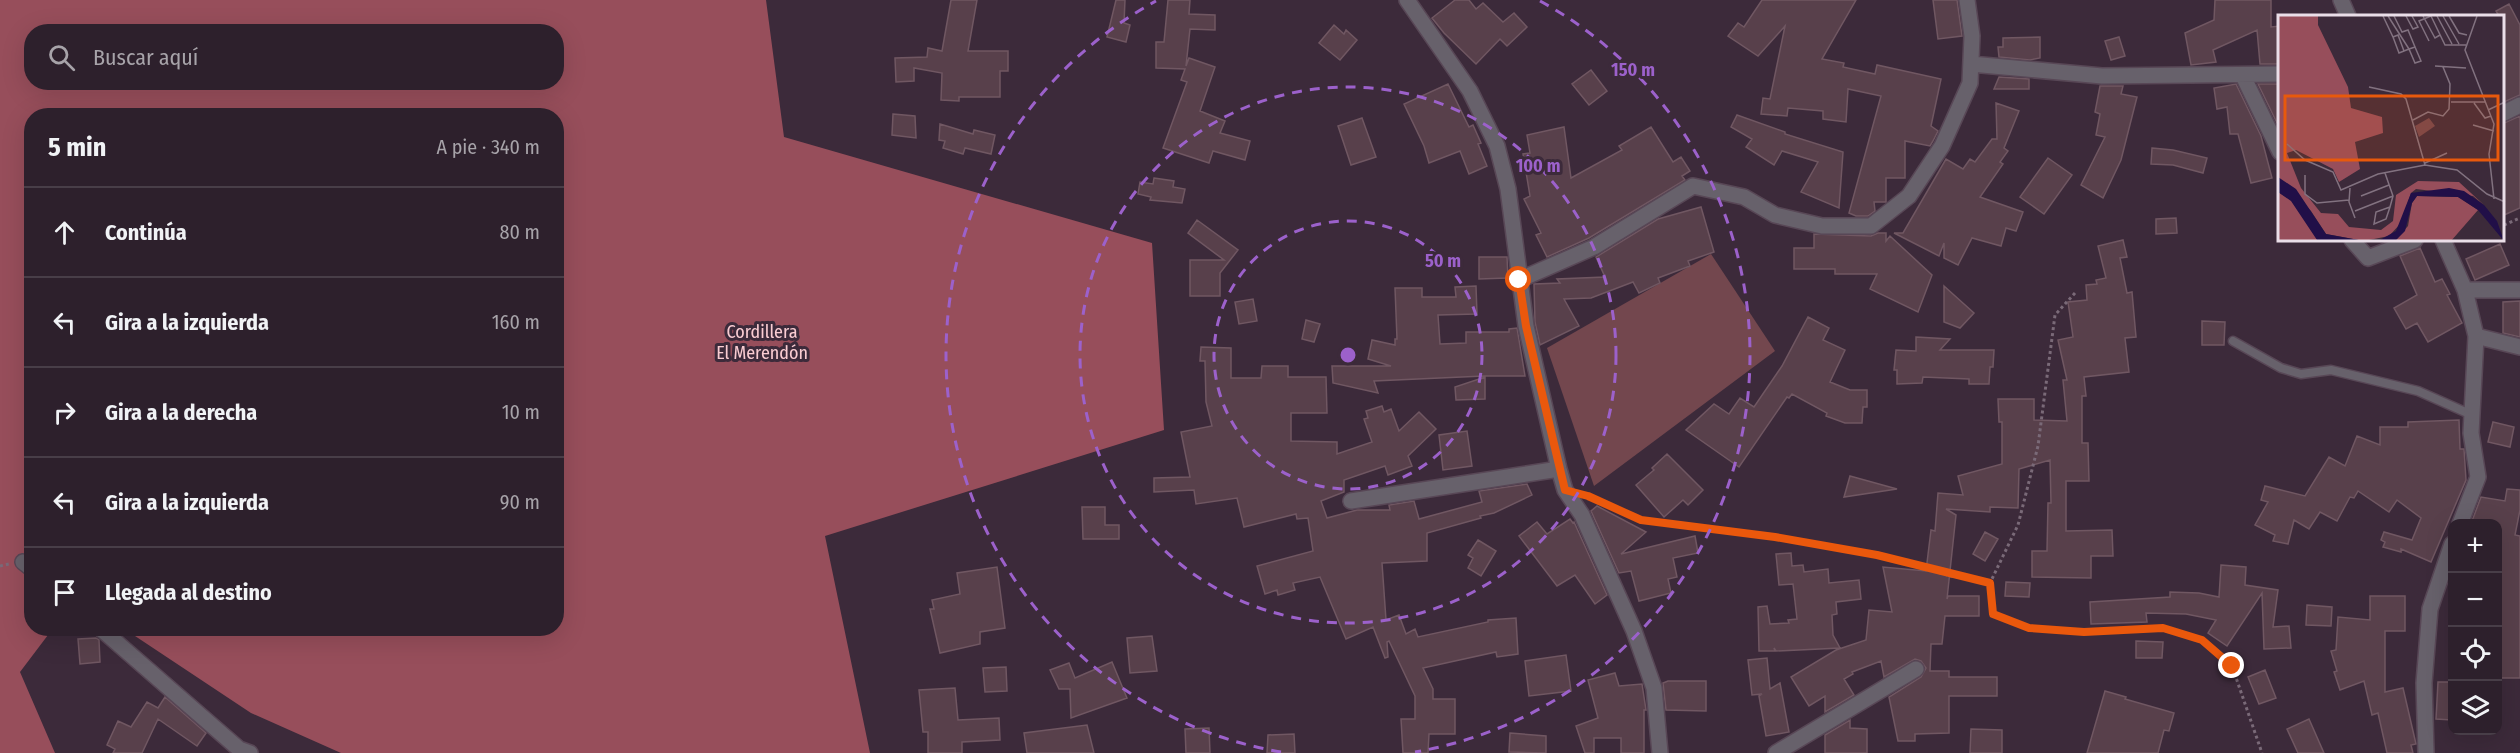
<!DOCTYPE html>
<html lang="es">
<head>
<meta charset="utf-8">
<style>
  :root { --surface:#2d202c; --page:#352834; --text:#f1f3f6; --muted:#a7a3a9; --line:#483e48 }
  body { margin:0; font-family:"Fira Sans Condensed",sans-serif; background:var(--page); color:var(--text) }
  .controls { position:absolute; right:18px; bottom:18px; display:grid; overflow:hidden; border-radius:12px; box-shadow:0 6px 24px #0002 }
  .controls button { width:54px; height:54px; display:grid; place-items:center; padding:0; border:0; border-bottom:2px solid var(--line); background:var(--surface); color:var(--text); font:30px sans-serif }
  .stop { position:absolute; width:18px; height:18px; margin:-14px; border:4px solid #ea580c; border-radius:50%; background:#fff }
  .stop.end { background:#ea580c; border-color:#fff; box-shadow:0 2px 6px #0008 }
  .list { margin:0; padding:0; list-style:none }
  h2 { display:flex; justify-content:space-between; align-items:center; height:78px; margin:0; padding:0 24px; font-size:26px }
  h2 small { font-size:20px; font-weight:400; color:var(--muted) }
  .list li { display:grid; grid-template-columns:39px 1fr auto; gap:18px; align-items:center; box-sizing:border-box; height:90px; padding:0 24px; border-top:2px solid var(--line) }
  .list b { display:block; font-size:22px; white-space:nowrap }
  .list em { font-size:20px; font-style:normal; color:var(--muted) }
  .icon { flex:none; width:33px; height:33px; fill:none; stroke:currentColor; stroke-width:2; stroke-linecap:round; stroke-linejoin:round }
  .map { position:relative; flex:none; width:2520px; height:753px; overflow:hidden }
  .search { position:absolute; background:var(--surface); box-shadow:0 6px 24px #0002; left:24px; top:24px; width:540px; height:66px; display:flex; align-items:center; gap:15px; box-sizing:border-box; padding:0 21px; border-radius:24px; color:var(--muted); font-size:22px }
  .panel { position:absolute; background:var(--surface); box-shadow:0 6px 24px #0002; left:24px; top:108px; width:540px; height:528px; border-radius:24px }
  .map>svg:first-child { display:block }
  .green { fill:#73474e }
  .forest { fill:#974e5b; fill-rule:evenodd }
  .building { fill:#58404b; stroke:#705762; stroke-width:1.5 }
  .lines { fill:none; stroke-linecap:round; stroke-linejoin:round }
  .lane-casing { stroke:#584756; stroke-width:11 }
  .street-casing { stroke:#584756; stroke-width:18 }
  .path { stroke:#7a6a78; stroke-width:3; stroke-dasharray:3 3; stroke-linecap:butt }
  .lane { stroke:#67616b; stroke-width:8 }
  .street { stroke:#67616b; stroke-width:15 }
  .route { stroke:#ea580c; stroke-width:8 }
  .ring { fill:none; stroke:#9c61cb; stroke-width:3; stroke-dasharray:10 8 }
  .labels { text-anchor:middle; stroke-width:6; stroke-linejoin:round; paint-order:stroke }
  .park-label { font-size:18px; fill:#faccd2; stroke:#3c2a3a }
  .inset-road { fill:none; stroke:#827280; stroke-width:1.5 }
  .view { fill:#e8590c; fill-opacity:0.15; stroke:#e8590c; stroke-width:3 }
  .inset-edge { fill:none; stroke:#eadee8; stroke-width:3 }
  .centre { fill:#9c61cb; stroke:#3c2a3a; stroke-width:3 }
  .ring-label { font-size:18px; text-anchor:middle; font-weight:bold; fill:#9c61cb; stroke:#3c2a3a; stroke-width:6; stroke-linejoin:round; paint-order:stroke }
</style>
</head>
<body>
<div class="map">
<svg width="2520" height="753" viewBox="0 0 2520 753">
  <rect width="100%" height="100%" fill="#3c2a3a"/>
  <path class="green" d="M1711,254L1775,351L1594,486L1547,348Z"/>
  <path class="forest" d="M0,0H766L784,137L1152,243L1164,430L825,536L870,753H341L251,713L129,632L48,635L20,672L55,753H0ZM32,32H556V82H32ZM32,116H556V628H32Z"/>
  <path class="building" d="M951,0H977L968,51H1008V71H1000V97H959V101L941,100L942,73L914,68V81L896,82L895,58L927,57L928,48L942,51Z
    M1116,0H1125L1124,23L1130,25L1126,42L1107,37Z
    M1168,0H1190L1189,14L1215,15V30L1190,29L1186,66L1189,58L1215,67L1200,111L1225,121L1220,133L1250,141L1245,160L1213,151L1209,163L1163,148L1187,82L1181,80L1185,69L1156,68V42H1164Z
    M1455,0H1469L1476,9L1483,3L1503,22L1514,13L1527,27L1507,46L1500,39L1476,64L1444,33L1432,18Z
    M1762,0H1856L1822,59L1844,63L1843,67L1875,74L1877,65L1941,79L1931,126L1938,131L1933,141L1930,146L1905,141V178H1886V202H1874L1875,211L1868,216H1856L1849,213L1881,96L1848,89L1846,122L1823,119V111L1788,108L1787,116L1761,114L1763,98L1770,99L1785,26L1758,56L1728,36L1738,23L1744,27Z
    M1933,0H1957L1962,36L1938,39Z
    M2215,0H2271V27L2280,26V64H2260L2257,30L2213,50L2216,62L2191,65L2185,33L2214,20Z
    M2509,4L2520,25V95L2504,102V16H2499L2496,11Z
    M1334,25L1344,34L1346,30L1357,40L1340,60L1319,43Z
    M2040,37V58L2030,60L1999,57L1998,47H2003V38Z
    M2119,37L2125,56L2111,60L2105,41Z
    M1591,70L1607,91L1589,105L1572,84Z
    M1999,77L2029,79V89H1994Z
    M1448,84L1469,127L1473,125L1481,143L1478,144L1487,166L1469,174L1460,151L1429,163L1424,146L1404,104Z
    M2236,84L2261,136L2272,178L2251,183L2238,134H2230L2227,107L2217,109L2214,88Z
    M2258,84H2280V127H2279Z
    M2100,86H2123L2121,94L2137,97L2121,160L2103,198L2081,185L2105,137L2096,135L2100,114L2095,112Z
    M1996,103L2019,111L2004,148L2008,151L2000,162L2003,164L1980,197L2023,212L2016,231L2006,228L2001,246L1972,238L1958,265L1944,258V243L1939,256L1894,233H1903L1946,159L1963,169L1970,159L1975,162L1992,139H1997Z
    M893,114L915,116L916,138L892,135Z
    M1737,115L1785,132V134L1843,152L1839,208L1801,192L1818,162L1782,151L1774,165L1746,147L1752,139L1731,127Z
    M2520,116V208L2504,215V123Z
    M1362,118L1376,157L1351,165L1338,126Z
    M940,124L973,134L974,130L995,135L991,154L965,148L963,154L943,148L945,141L939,140Z
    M1564,127L1571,178L1622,150L1619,146L1651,127L1673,162L1681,157L1690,171L1682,176L1685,180L1589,238L1547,257L1536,235L1541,233L1524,199L1530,196L1523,154L1530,153L1527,135Z
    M2152,148L2173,150L2207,158L2203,173L2173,165L2151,164Z
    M2048,158L2072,175L2044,214L2020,197Z
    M1154,178L1174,181L1173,187L1185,189L1182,203L1150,200L1151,197L1138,194L1140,182L1153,184Z
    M1701,207L1714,252L1688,261L1690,266L1658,278L1660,283L1639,293L1633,282L1591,298L1564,299L1579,326L1540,345L1535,322L1534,284L1560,283L1557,279L1605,277L1596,257L1658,219Z
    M2176,218L2177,233L2156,234V219Z
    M1197,220L1238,250L1220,273V296H1190V260H1224L1188,233Z
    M1878,233H1886V241L1890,236L1932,275L1918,312L1870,289L1877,274H1835V269H1794V248H1814V234L1871,236Z
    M2123,240L2127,257L2120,258L2127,293L2132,292L2136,337L2125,338L2129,372L2084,377L2086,396H2082V443H2088L2089,481H2066V531L2112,530L2113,556H2091V578L2032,577V551H2047L2048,503H2051L2050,460L2019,469L2018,508L1990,507V512L1946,509L1956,515L1947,599L1948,596H1979V616H1945L1942,644H1931L1930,671H1949V677H1997V696H1949V733L1915,734V741H1898L1889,697L1921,677L1926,668L1921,661L1915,659L1884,677L1881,661L1852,672L1853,674L1844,679L1854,695L1825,712V696L1809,706L1791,677L1836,650L1866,640L1869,610L1892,612L1883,567L1926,571L1931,530L1935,531L1938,493L1963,495L1958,476L2002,464V422H1999L1998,399H2034V420L2067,421L2063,380H2067L2058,340L2073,337L2068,302L2087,300L2086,285L2097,284L2096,280L2106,278L2098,246Z
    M2500,244L2509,265L2475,280L2466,259Z
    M2420,248L2435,282L2442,279L2450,294L2447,295L2462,323L2428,342L2417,323L2406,329L2394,308L2417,295L2400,256Z
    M1479,257H1507L1508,278L1479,279Z
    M1476,286L1477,314L1438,315L1440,344L1466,343V332H1509V329L1517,328L1525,376H1484L1374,381L1378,393L1333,383L1332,366H1391L1368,359L1372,340L1395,345V339H1397L1395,288H1422V297H1456L1455,287Z
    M1944,286L1974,313L1960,328L1944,322Z
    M1253,299L1257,321L1239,324L1235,302Z
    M2520,301V337L2503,333V302Z
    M1808,317L1829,328L1823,340L1845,350L1830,382L1850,390H1867V407H1863L1862,423H1845L1826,416L1827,413L1792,394L1789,398L1787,397L1739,467L1686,430L1714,404L1729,414L1740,398L1754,407L1782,366Z
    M1306,320L1320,324L1314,342L1302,339Z
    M2202,321L2225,322L2224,345H2202Z
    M1916,337L1950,339L1940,350H1994L1993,367H1990L1989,384H1969V379L1923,377L1922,383L1897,384V370H1894L1896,350L1916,351Z
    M1201,347L1231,348V378H1261L1262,366H1288V377H1326L1327,413H1291V441L1337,442V454L1372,442L1364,419L1368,418L1366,411L1382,406L1384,412L1391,409L1399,431L1419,412L1436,429L1408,456L1412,466L1388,475L1385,466L1344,480V492L1321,501L1327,518L1357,510H1390L1389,505L1414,501L1419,519L1482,502L1479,491L1527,484L1532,495L1494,513L1480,516L1481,518L1427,533V561L1382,563L1386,620L1399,615L1406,634L1415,629L1418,637L1488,622V620L1516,618L1518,654L1497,657L1496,652L1423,668L1433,689V699H1455V734H1429L1428,753H1403L1401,719H1415V696L1389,641L1387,642L1388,657L1385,658L1373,627L1346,639L1320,577L1293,583L1295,590L1278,595L1277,590L1265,594L1257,566L1313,551L1308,518L1297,519L1296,514L1244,527L1237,498L1196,504L1194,490L1154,492V478L1190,477L1181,432L1212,426L1206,402L1205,361H1200Z
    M1485,377V399L1456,400L1455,387Z
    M2459,420L2460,449H2464L2466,480L2431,562L2401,549V552L2383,547L2385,542L2381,540L2384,532L2412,540L2421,518L2397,500L2389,512L2358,491L2354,498L2350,497L2337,521L2320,512L2309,529L2294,520L2288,544L2273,541L2275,535L2255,525L2268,502L2261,500L2265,486L2305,496L2329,457L2345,466L2357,436L2380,445V427H2408V422Z
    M2493,422L2514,427L2510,447L2488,442Z
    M1467,431L1472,466L1443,470L1439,435Z
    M1667,454L1703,490L1688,505L1683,500L1664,517L1636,485L1654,470L1652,468Z
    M1850,476L1897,489L1844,497Z
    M2507,489L2520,490V510L2515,535L2520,536V678H2498V524L2472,521L2481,497L2505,501Z
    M1597,506L1646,532L1621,554L1695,536L1698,553L1673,558L1677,577L1668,579L1671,593L1639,601L1631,571L1619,573L1591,511Z
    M1082,507H1105V525H1119V539H1083Z
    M1570,519L1573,523L1574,522L1607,595L1595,604L1575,575L1557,586L1519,536L1537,522L1547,534Z
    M1985,532L1998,539L1985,561L1973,554Z
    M1478,540L1496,551L1481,576L1468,568L1473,558L1468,555Z
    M1791,553L1792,566L1803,565L1804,572L1828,569L1829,583L1859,580L1861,599L1836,602L1837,614L1832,615L1833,635L1840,648L1776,651L1774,648L1775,651H1759L1758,607L1767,606L1770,624L1789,623L1788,620L1797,619L1793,584L1779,585L1776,554Z
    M2221,565L2246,567L2245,585L2278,590L2273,627L2289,626L2291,648L2264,649L2262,593L2227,646L2208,633L2216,620L2186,614L2146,613L2147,622L2091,624L2090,602L2170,597V592L2199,593L2219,597Z
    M997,567L1005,628L980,632V644L940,653L930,609H934L932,600L960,594L957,573Z
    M2006,582L2030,583L2029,597L2005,596Z
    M2370,596H2405V631H2385V692L2403,688L2416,744L2411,745L2413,753H2387L2378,713L2372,715L2364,681L2340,690L2334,672L2337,671L2331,651L2336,650L2338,617L2370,620Z
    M2307,605L2332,607L2331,626L2306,625Z
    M1152,636L1157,671L1130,673L1127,638Z
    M96,638L99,640L100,662L80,664L78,639Z
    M2136,641L2163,642L2162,658H2136Z
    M1566,655L1571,691L1529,696L1525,661Z
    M1767,658L1770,689L1780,683L1789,732L1766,736L1759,696L1762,694L1752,695L1748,660Z
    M1112,662L1127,698L1071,718L1070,689H1059L1050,670L1069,663L1075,678Z
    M1006,667L1007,691L985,692L983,668Z
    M2265,670L2276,698L2259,704L2248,677Z
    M1615,673L1619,686L1642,684L1646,710H1644V753H1621V738H1594V753H1585L1576,726L1598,718L1588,680Z
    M1668,681H1706V711L1666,710L1663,683Z
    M2438,682H2452V720L2436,719Z
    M955,688L958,720L999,718L1000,740L962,742V753H928V732H923L919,690Z
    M2105,691L2126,697L2125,699L2174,713L2169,731L2164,730L2158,753H2087Z
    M165,697L206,733L197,746L158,719L142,753H113L115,749L107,745L118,721L131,727L147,702L158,708Z
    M2309,719L2324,753H2298L2287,729Z
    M1850,720V728L1867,729V753H1825V735Z
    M1087,725L1094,753H1027L1024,733Z
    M1209,728L1210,753H1186L1185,729Z
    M1971,729L2002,730V753H1970Z
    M1510,733L1546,736V753L1509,752Z
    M1294,734L1295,753H1267L1268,735Z"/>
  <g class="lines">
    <g class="lane-casing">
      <path id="lane" d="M2233,341L2281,368L2301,374L2331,370L2418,391L2472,415"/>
    </g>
    <g class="street-casing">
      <path id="street" d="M1407,0L1470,91L1497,146L1508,189L1526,326L1559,469L1565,490L1582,515L1634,631L1654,688L1660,753
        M2341,0L2348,16
        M1971,64L2102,76L2280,74
        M2243,76L2280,152
        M2504,113L2520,105
        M2352,240L2368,258L2415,240
        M2443,240L2465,290L2476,336L2471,433L2478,477L2460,524
        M1519,280L1594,247L1693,186L1744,197L1775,215L1822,226H1871L1909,196L1942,146L1970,83L1972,36L1967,0
        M2465,290H2520
        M2476,336L2520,347
        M1351,501L1559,469
        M23,562L32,569
        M100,628L239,749L250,753
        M1776,753L1916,669
        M2426,753L2424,683L2430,609L2452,544"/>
    </g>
    <path class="path" d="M2504,225L2520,218
      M2075,293L2055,315L2038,446L2018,525L1990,583L1993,614L2029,628L2084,632L2163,628L2202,640L2232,666L2262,753
      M1589,496L1641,520L1775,537L1877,555L1951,576L1990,583
      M0,566L9,564"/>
    <use href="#lane" class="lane"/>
    <use href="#street" class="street"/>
  </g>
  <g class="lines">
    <path class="route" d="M1519,280L1526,326L1565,490L1588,496L1641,520L1775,537L1877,555L1990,583L1993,614L2029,628L2084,632L2163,628L2202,640L2232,666"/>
  </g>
  <g class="ring">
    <circle cx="1348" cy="355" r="134"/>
    <circle cx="1348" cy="355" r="268"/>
    <path d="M1281 752A403 403 0 0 1 1156 1M1540 1A403 403 0 0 1 1415 752"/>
  </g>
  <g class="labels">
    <g class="park-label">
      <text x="762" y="338">Cordillera<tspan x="762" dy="21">El Merendón</tspan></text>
    </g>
  </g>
  <g transform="translate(2278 15)">
    <rect width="226" height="226" fill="#3c2a3a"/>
    <path d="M151,103L157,111L141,122L137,111Z" fill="#73474e"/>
    <path d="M0,1H40V10L70,72L73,93L104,102L105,118L77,127L82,154L61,167L55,154L18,135L9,138L23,173L43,198L60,199L71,212L103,215L115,206L118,180L140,166L181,167L206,190L195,181L138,174L133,178L123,208L111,221L86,226L48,219L33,196L0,162ZM0,177L13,185L42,226H0ZM139,181L180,182L200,195L173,226H117L130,211L134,188Z" fill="#974e5b"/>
    <path d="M0,162L18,174L48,219L86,226L39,225L13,186L0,177ZM171,173L186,176L206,190L219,206L226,226L200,195L180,182L139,181L134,188L127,216L117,226H100L118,216L133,178Z" fill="#210f48"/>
    <path class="inset-road" d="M105,1L115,22L120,20L126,36L131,34L137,48L143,46L137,32M110,1L131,34L137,32L130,15L124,17L116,1M128,1L135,14L140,12L134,1M145,1L157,23L162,20M153,1L167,30H188M159,1L174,29M165,1L181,29M171,1L181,18L189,20M199,1L187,35L216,109L211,139L216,184M115,22L121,38L126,36M151,26L141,6L153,1M157,51L188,53M91,72L123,79L128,84L147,150M173,87H207M196,88L207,103L213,101M210,95L227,87M135,105L150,97L165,101L171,94L172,69L165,52M195,110L216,116M9,129L27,145L55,157L63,175L100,159L147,150L179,155L209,179L227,187M147,148L169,138M107,158L115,181L112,192L108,204L96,209L98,197L112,192M27,160V179L39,188L71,185M72,173L71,187L77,203M83,181L111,170M77,196L115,181"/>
    <path class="view" d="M7,81H220V145H7Z"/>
    <rect width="226" height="226" class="inset-edge"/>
  </g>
  <circle cx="1348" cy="355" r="9" class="centre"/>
  <g class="ring-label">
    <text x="1633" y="76">150 m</text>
    <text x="1538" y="172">100 m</text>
    <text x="1443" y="267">50 m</text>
  </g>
</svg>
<div class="controls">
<button>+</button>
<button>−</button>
<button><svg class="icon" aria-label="locate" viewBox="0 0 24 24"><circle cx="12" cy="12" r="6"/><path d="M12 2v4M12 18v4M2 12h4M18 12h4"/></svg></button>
<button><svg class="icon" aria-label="layers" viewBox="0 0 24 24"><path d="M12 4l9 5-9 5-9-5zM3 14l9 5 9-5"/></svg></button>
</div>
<div class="stop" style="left:1519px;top:280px"></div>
<div class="stop end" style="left:2232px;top:666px"></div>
<div class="search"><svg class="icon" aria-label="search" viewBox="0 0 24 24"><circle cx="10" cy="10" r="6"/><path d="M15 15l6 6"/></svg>Buscar aquí</div>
<section class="panel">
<h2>5 min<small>A pie · 340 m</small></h2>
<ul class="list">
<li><svg class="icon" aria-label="ahead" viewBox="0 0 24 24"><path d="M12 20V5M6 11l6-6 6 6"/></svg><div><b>Continúa</b></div><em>80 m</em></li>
<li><svg class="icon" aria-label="left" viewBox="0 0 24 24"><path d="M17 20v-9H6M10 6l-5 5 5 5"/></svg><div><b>Gira a la izquierda</b></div><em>160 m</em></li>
<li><svg class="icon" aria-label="right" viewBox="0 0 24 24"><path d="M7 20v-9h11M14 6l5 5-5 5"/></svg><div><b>Gira a la derecha</b></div><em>10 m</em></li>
<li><svg class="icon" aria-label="left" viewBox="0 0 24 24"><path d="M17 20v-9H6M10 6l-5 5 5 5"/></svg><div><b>Gira a la izquierda</b></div><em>90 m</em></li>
<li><svg class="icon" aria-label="arrive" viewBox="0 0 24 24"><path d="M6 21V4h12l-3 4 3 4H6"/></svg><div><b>Llegada al destino</b></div></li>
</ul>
</section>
</div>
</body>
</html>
